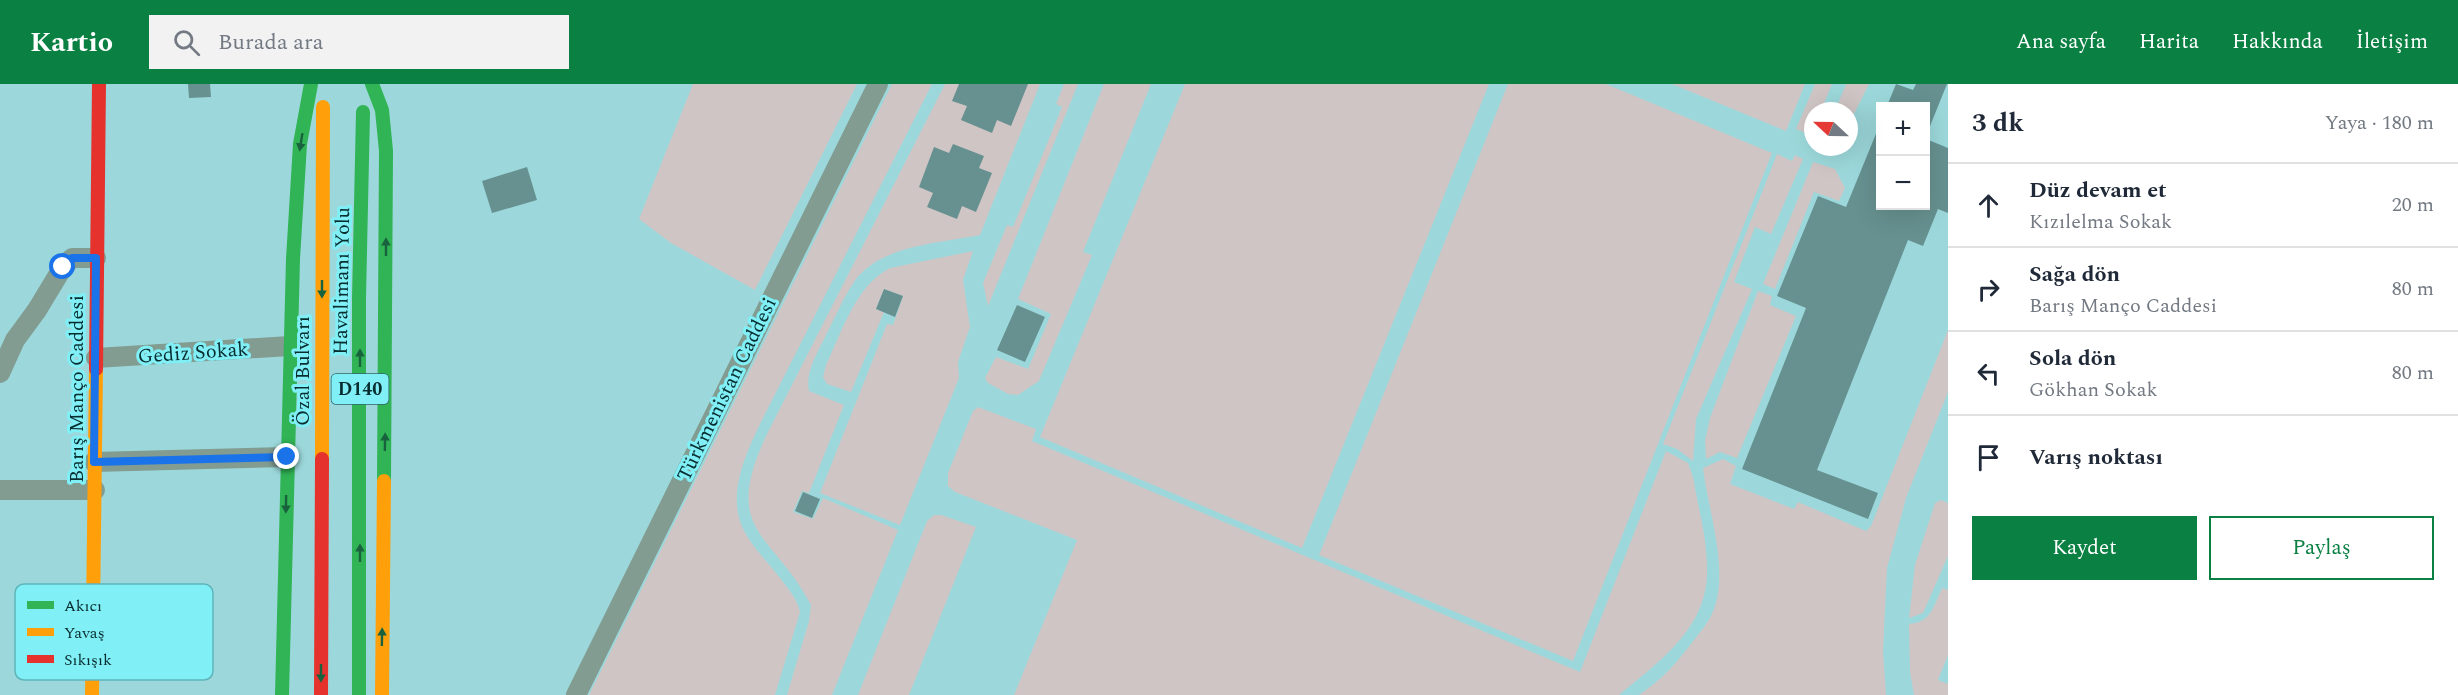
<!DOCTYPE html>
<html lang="tr">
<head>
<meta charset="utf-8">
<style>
  :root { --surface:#fff; --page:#f2f2f3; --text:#1f2937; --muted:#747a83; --line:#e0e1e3; --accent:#0b8043 }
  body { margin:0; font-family:Spectral,serif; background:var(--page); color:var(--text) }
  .controls { position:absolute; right:18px; top:18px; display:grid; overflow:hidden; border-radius:0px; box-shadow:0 6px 24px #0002 }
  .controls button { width:54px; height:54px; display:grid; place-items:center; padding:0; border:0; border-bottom:2px solid var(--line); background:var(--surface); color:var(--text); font:30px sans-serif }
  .compass { position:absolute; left:1804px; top:18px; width:54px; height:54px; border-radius:50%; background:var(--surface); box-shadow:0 6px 24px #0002; rotate:292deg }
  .stop { position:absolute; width:18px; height:18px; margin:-14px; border:4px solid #1a73e8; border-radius:50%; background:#fff }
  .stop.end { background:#1a73e8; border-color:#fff; box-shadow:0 2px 6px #0008 }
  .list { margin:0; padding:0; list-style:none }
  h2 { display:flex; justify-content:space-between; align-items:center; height:78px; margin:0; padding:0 24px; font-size:26px }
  h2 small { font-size:20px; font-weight:400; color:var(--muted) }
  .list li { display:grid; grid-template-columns:39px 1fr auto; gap:18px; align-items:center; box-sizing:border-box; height:84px; padding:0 24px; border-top:2px solid var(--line) }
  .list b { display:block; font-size:22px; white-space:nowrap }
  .list p { margin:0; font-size:20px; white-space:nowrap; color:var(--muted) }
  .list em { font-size:20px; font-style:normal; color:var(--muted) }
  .actions { display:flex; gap:12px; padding:18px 24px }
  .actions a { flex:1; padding:14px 0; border:2px solid var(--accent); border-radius:0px; text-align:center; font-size:21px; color:var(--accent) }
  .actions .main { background:var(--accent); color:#fff }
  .icon { flex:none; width:33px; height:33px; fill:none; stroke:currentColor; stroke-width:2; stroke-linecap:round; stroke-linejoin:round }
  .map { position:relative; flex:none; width:1948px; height:611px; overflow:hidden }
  header { display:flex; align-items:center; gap:36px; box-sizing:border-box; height:84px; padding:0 30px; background:var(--accent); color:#fff }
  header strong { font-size:28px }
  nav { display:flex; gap:33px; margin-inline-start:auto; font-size:21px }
  .search { width:420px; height:54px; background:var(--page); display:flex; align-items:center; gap:15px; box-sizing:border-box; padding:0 21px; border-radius:0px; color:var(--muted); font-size:22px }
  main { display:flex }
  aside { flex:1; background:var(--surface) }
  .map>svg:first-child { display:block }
  .green { fill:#cfc5c5 }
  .building { fill:#669190 }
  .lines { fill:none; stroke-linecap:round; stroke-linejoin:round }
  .street { stroke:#829c91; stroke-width:20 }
  .fast { stroke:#30b455; stroke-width:14 }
  .slow { stroke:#ff9f0a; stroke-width:14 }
  .jam { stroke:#e5322d; stroke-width:14 }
  .oneway { fill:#18633e }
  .route { stroke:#1a73e8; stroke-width:8 }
  .labels { text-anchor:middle; stroke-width:6; stroke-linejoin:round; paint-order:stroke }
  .shield { fill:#81eff6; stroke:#2c676b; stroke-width:1.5 }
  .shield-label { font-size:18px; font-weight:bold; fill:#082d2f }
  .street-label { font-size:20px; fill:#082d2f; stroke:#81eff6 }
  .key { fill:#81eff6; stroke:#5db5ba; stroke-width:1.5 }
  .key-label { font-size:16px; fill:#082d2f }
</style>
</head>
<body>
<header>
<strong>Kartio</strong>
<div class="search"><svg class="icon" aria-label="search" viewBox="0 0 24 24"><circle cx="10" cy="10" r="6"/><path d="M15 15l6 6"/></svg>Burada ara</div>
<nav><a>Ana sayfa</a><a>Harita</a><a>Hakkında</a><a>İletişim</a></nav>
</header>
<main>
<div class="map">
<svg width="1948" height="611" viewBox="0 0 1948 611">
  <rect width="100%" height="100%" fill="#9cd8db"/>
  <path class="green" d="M693,0H857L755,206L671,159L639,135Z
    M892,0H932L763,334C748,365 728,405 741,440C748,458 764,474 776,489C785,501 797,513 800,528L775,611H589Z
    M945,0H1040L980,151C941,159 879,161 854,198C843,214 835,234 826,251C818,268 805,287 809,307L844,321L809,409L802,407L793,428L813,435L823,414L898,446L832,611H787L809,537L811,521C772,447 721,449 766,352Z
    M1064,0H1078L988,222L983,199L1007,141L1013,143L1062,23L1056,20Z
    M1104,0H1151L1083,168L1092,171L1039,297L1018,311L1008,310L988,299L985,294L996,273L1028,285L1051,230L1018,215Z
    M1185,0H1489L1302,464L1040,353Z
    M1508,0H1606L1772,69L1573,577L1319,471Z
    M1672,0H1805L1786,47Z
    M1815,0H1832L1821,27H1813L1810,51L1796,45Z
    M1846,0H1869L1849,40V27H1835Z
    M1777,70L1792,77L1795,71L1803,75L1771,150L1755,143L1734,198L1752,205L1696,335L1693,377L1677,365L1663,360Z
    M1813,78L1835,85L1845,104L1839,117L1814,108L1775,205L1763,200Z
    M973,167L963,196L970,243L958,278L959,294L900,441L820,409L887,240L893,241L903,212L884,205L876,225L884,228L851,308L827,300L823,293L826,281C842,248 855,202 890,184Z
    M1758,207L1772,212L1770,221L1796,232L1737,374L1720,368L1706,375L1705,356L1710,334Z
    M1948,246V308L1906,414L1887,484L1883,567L1886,611H1639C1662,595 1674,582 1691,560C1699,549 1709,539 1714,525C1729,485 1708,426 1703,384L1723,375L1736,382L1730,400L1794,425L1798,418L1866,447L1871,442Z
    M978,323L1036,345L1032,357L1580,588L1666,367L1688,379L1693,393C1698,423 1707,454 1707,484C1709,543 1660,577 1619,611H1014L1077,456L955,408L948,402V389L973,327Z
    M1941,416L1948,419V472L1923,529L1909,534L1915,481L1935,419Z
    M934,431H941L976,443L909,611H858L927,437Z
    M1942,504L1948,506V571L1938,596L1948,600V611H1914L1910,588L1909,540C1931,539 1934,521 1942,504Z"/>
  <path class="building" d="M188,0H210L211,13L189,14Z
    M959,0H1028L1011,42L997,36L992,49L961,36L967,22L952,17Z
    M1896,0L1913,6L1916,0H1947L1926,52V22H1887Z
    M1880,40L1881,122H1926V55L1948,64V129L1938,125L1923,162L1908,156L1817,386L1878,409L1868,435L1742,385L1806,224L1777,212L1818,112L1846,123Z
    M953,60L984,72L979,84L992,89L976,128L962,122L957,135L927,123L933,109L919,103L934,63L949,69Z
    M527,83L537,116L492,129L482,97Z
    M884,205L903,212L895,233L876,225Z
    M1017,221L1045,233L1025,278L997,266Z
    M803,408L820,415L812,434L795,427Z"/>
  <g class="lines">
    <path class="street" d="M96,274L290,262
      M0,289L15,256L37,226L63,183L72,174H96
      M94,378L287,373
      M0,406H95
      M576,611L878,0"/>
    <path class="fast" d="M372,0L382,26L386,67L384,397
      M282,611L293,175L300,60L311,0
      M359,611V214L363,28"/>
    <path class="slow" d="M322,375L323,23
      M92,611L96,285
      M382,611L384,397"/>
    <path class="jam" d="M96,285L99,0
      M321,611L322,375"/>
  </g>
  <defs><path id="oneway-solid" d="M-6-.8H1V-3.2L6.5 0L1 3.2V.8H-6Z" transform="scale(1.5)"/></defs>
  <g class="oneway">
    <use href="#oneway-solid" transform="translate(301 58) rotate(99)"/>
    <use href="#oneway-solid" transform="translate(386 163) rotate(-90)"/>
    <use href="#oneway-solid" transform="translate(322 205) rotate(90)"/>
    <use href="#oneway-solid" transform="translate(360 274) rotate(-90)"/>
    <use href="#oneway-solid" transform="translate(385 358) rotate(-89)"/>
    <use href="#oneway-solid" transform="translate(286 420) rotate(91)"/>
    <use href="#oneway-solid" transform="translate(360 469) rotate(-90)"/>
    <use href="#oneway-solid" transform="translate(382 553) rotate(-89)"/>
    <use href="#oneway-solid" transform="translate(321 589) rotate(90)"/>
  </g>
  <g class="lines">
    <path class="route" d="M63,183L72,174H96L94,378L287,373"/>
  </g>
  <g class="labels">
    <rect class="shield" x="331.5" y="290" width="57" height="30" rx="4.5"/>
    <g class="shield-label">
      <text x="360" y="311">D140</text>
    </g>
    <g class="street-label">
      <text transform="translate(341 197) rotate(-89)" y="7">Havalimanı Yolu</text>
      <text transform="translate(193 268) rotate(-4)" y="7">Gediz Sokak</text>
      <text transform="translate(302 287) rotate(-90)" y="7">Özal Bulvarı</text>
      <text transform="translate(76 305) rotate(-90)" y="7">Barış Manço Caddesi</text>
      <text transform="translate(726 305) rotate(-64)" y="7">Türkmenistan Caddesi</text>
    </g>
  </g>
  <rect x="15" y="500" width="198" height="96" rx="9" class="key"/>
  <rect x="27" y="517" width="27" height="8" fill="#30b455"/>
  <rect x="27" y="544" width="27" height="8" fill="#ff9f0a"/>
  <rect x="27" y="571" width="27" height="8" fill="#e5322d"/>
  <g class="key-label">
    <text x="64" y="527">Akıcı</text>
    <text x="64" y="554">Yavaş</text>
    <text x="64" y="581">Sıkışık</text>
  </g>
</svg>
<div class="controls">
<button>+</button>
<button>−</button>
</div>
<svg class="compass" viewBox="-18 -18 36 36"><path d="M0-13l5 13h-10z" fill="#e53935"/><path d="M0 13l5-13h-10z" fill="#747a83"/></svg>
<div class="stop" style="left:63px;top:183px"></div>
<div class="stop end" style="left:287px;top:373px"></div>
</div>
<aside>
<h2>3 dk<small>Yaya · 180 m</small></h2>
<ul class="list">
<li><svg class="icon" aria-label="ahead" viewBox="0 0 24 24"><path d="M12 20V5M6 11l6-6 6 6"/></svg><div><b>Düz devam et</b><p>Kızılelma Sokak</p></div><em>20 m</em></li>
<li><svg class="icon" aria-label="right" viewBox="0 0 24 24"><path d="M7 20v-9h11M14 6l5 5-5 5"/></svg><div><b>Sağa dön</b><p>Barış Manço Caddesi</p></div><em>80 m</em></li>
<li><svg class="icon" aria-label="left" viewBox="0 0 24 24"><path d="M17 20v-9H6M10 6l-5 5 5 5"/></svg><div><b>Sola dön</b><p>Gökhan Sokak</p></div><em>80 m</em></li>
<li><svg class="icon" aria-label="arrive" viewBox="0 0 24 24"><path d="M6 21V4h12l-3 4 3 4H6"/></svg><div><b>Varış noktası</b></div></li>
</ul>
<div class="actions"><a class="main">Kaydet</a><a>Paylaş</a></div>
</aside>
</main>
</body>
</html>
